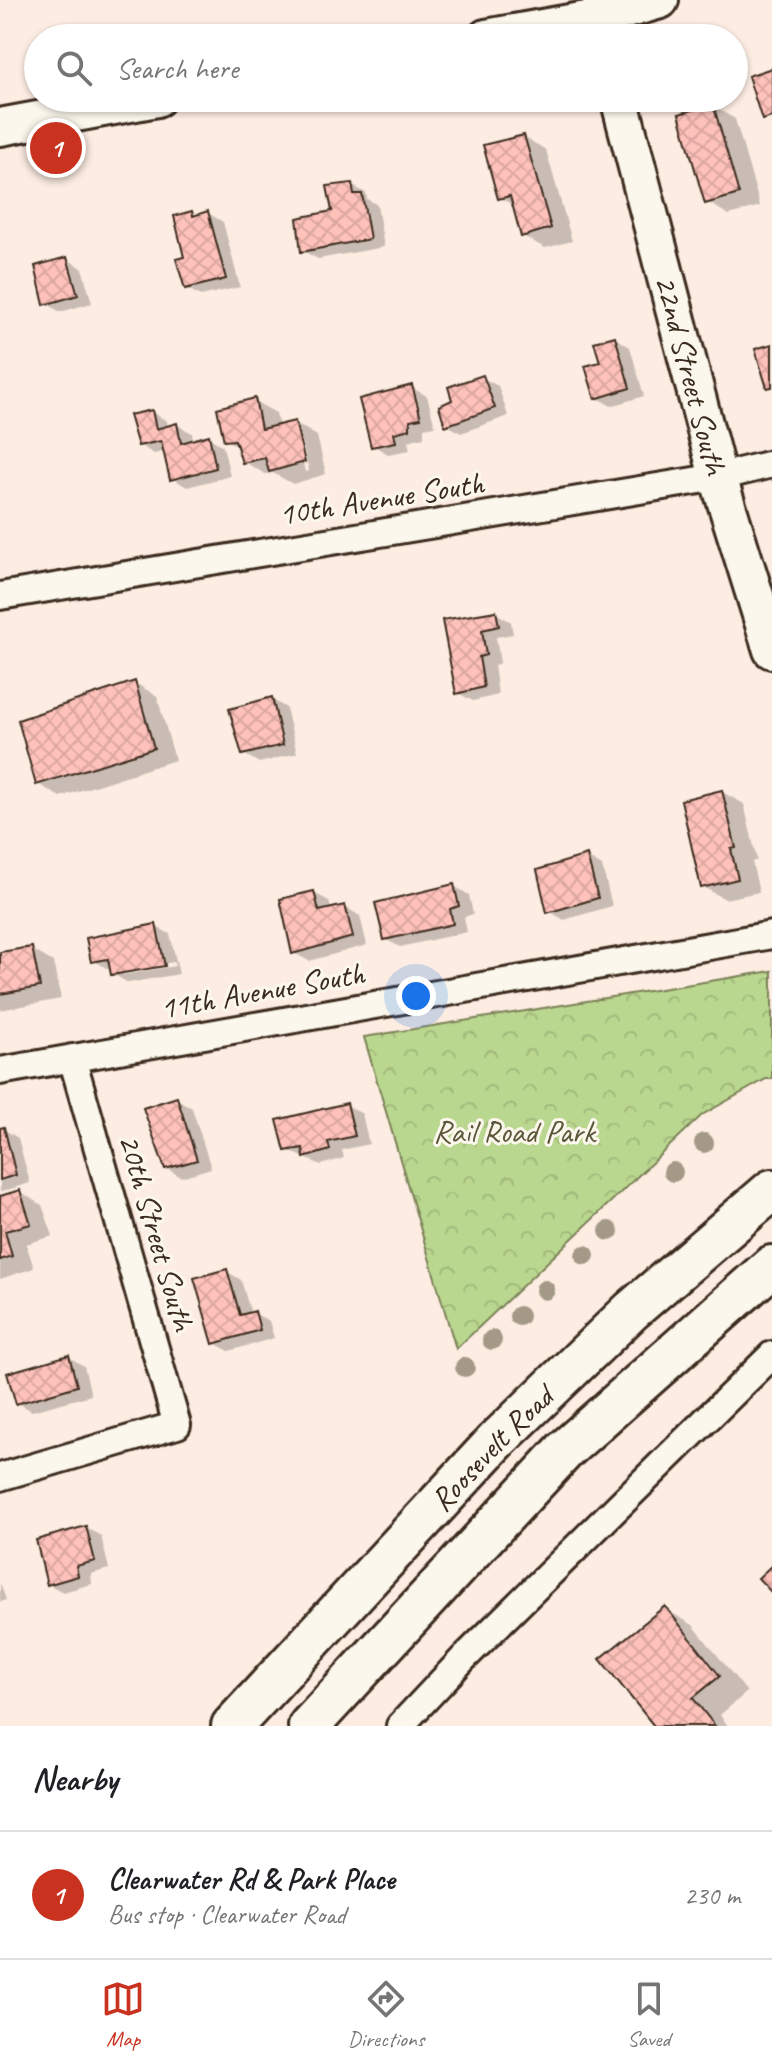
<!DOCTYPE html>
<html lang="en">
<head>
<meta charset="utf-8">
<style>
  :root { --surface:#fff; --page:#f2f2f2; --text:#202124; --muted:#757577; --line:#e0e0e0; --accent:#c8321e }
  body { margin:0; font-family:Caveat,sans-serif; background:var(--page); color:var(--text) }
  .you { position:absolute; left:416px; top:996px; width:28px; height:28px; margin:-20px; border:6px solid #fff; border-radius:50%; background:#1a73e8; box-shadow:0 0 0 12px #1a73e833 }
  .badge { display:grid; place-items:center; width:52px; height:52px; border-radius:50%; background:var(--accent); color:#fff; font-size:26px; font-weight:700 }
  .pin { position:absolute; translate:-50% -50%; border:4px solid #fff; box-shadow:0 2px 8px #0006 }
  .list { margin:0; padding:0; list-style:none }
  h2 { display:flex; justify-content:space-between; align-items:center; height:104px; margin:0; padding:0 32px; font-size:34px }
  h2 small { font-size:26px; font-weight:400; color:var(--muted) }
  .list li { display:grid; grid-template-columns:52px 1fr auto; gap:24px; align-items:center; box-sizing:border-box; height:128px; padding:0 32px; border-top:2px solid var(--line) }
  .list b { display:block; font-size:30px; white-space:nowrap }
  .list p { margin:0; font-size:26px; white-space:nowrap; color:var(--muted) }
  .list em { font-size:26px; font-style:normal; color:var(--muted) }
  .icon { flex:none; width:44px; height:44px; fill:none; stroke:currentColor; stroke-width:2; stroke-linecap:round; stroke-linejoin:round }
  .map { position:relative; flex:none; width:772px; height:1726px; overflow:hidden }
  .search { position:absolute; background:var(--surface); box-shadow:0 2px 6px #0004; left:24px; right:24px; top:24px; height:88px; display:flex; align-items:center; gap:20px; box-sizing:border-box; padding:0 28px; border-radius:44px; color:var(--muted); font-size:30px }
  .sheet { height:232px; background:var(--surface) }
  nav { display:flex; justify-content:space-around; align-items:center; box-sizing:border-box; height:112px; border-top:2px solid var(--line); background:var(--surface); font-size:22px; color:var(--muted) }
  nav a { display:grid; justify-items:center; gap:4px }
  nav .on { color:var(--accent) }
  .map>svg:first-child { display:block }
  .park { fill:url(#park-crowns); stroke:#7a8056; stroke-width:2 }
  .shadow { fill:#0003; fill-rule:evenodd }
  .building { fill:url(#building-cross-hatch); stroke:#3b2a1e; stroke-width:2 }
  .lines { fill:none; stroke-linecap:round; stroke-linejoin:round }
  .street-casing { stroke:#3b2a1e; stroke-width:32 }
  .secondary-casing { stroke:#3b2a1e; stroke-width:42 }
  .primary-casing { stroke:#3b2a1e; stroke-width:46 }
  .street { stroke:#fbf7ec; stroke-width:26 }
  .secondary { stroke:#fbf7ec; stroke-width:36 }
  .primary { stroke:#fbf7ec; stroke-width:40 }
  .tree { fill:#a39986 }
  .labels { text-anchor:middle; stroke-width:6; stroke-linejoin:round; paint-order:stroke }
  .street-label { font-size:32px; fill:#3b2a1e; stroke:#fbf7ec }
  .park-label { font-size:32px; fill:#5b553a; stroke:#fbf7ec }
</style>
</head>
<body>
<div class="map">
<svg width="772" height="1726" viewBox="0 0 772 1726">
  <defs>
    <pattern id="park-crowns" width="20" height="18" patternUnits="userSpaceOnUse" patternTransform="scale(2)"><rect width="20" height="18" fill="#bad78f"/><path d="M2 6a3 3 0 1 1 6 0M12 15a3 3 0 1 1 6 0" fill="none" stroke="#a1b97b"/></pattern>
    <pattern id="building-cross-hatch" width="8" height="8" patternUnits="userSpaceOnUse" patternTransform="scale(2)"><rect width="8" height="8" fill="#fec2bb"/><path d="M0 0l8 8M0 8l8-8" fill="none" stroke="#dba7a0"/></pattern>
  </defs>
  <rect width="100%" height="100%" fill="#fcece2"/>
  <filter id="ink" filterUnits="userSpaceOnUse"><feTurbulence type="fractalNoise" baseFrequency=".0125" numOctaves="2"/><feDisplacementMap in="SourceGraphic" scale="16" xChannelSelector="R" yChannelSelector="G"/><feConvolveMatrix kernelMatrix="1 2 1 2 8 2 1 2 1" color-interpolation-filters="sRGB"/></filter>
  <g filter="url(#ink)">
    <path class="park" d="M772,971V1079H766L702,1115L456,1349L364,1037Z"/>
    <path class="shadow" d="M713,106L735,119L760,206L729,215L707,202Z
      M524,137L546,150L572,241L545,248L523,236L515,206L500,198Z
      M351,185L366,193L367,199L377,205L384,247L318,259L303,251L334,213Z
      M192,213L198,216L208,213L223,222L240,287L201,296L186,288V259Z
      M67,259L82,268L92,303L60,312L46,303Z
      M615,338L630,347L644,396L611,406L596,397L602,363Z
      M483,378L498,386L508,416L461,433L446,424L454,402Z
      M412,388L427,396L435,426L424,428V437L408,441L410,450L388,454L373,445Z
      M254,401L276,413L279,426L295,423L317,436L326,474L293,484L273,473L265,474L243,461L239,447L226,440ZM297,437H301L309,471L305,472Z
      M152,412L167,421L168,427L177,425L192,433L193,441L208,437L223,446L230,476L187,487L172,478L166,451L154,454L139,445Z
      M496,613L511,622L513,634L496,637L500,663L494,665L498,695L473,701L458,693L444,622Z
      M135,683L157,696L175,760L60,797L38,784Z
      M271,699L286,708L297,753L259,763L244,754Z
      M722,792L744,804L757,860L752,862L759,892L725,899L703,887Z
      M587,857L602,866L612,906L564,920L549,911Z
      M454,886L469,895L473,914L464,917L467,932L400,947L385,939Z
      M314,893L329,901L331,910L345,907L360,916L367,945L309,961L294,953Z
      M155,926L170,934L179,974L128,983L113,974L112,968L108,969L93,960ZM174,962L175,966L123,975V971Z
      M31,949L53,962L61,999L0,1010V954Z
      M177,1099L192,1108L211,1168L181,1177L166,1168Z
      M347,1105L362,1114L369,1144L342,1150L344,1158L321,1165L287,1150Z
      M3,1129L18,1138L30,1183L0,1192V1130Z
      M20,1192L42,1205L53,1236L26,1244L34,1268L0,1279V1198Z
      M226,1271L241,1280L251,1314L254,1313L269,1321L274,1338L229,1351L214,1343Z
      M69,1357L84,1366L91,1395L32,1411L18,1403Z
      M86,1528L101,1536L109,1569L91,1574L92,1584L63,1592L48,1584Z
      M0,1583L6,1600L0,1602Z
      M665,1609L693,1625L747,1692L720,1715L728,1726H657Z"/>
    <path class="building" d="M772,68V117L762,120L748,76Z
      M713,104L739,194L705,204L679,114Z
      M524,135L551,228L521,237L510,196L498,199L483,145Z
      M352,183L354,194H362L370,239L301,252L297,218L332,211L327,186Z
      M192,211L193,216L208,211L226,279L185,289L176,259L184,257L174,216Z
      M67,257L78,295L44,305L35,266Z
      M615,336L630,388L595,399L585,366L600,362L594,342Z
      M772,344V387L767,388L755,349Z
      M483,375L495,408L445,426L439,406L452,400L448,387Z
      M412,385L421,418L410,420V429L394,433L396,442L371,447L359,399Z
      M255,398L261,429L295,421L305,462L269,472L265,458L242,463L235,440L224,441L217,408Z
      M152,410L156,429L177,423L181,443L209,435L216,468L170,480L161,441L138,446L129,415Z
      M496,611L499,626L482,630L486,655L479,657L484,687L456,694L442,620Z
      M135,681L154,748L36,785L18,720Z
      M272,697L283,745L242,755L229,709Z
      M722,790L736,848L731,849L738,879L701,888L681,800Z
      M587,855L598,898L547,913L537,870Z
      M454,884L459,906L450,909L453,924L384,940L375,903Z
      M314,891L319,911L345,905L353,937L292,954L280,899Z
      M156,924L165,966L111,975L108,959L91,962L86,938Z
      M32,947L40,987L0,994V952Z
      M177,1097L197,1160L165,1169L143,1108Z
      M347,1103L355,1136L328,1142L330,1150L304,1158L303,1148L285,1151L277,1120Z
      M4,1127L16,1175L0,1180V1128Z
      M20,1190L31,1224L5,1231L12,1256L0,1260V1196Z
      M227,1269L240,1315L255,1311L260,1330L213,1344L194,1278Z
      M69,1355L77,1386L16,1404L7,1373Z
      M86,1526L95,1561L76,1566L78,1576L47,1585L36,1540Z
      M772,1565V1593L758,1578Z
      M665,1606L720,1676L693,1698L715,1726H654L600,1659Z"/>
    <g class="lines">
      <g class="street-casing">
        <path id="street" d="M0,596L718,477L772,464
          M0,1071L772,935
          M0,1477L177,1425L72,1058
          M400,1726L463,1659L772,1355"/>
      </g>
      <g class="secondary-casing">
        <g id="secondary">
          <path d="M486,38L598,18L660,0"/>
          <path id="s1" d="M619,98L718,477L772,650"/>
          <path d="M0,127L157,98"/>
        </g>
      </g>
      <g class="primary-casing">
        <g id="primary">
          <path id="s2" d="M232,1726L496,1441L631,1311L772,1190"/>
          <path d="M309,1726L566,1449L772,1266"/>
        </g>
      </g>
      <use href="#street" class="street"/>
      <use href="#secondary" class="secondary"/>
      <use href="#primary" class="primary"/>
    </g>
    <g class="tree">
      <circle cx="704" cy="1143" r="10"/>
      <circle cx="673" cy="1172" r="10"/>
      <circle cx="609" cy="1231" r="10"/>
      <circle cx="585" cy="1255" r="10"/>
      <circle cx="545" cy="1290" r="10"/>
      <circle cx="519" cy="1316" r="10"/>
      <circle cx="492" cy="1340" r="10"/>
      <circle cx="465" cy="1367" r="10"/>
    </g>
  </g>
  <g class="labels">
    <g class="street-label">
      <text dy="11" stroke="none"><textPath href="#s1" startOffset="286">22nd Street South</textPath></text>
      <text transform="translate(381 498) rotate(-9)" y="11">10th Avenue South</text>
      <text transform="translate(262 990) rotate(-10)" y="11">11th Avenue South</text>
      <text transform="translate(157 1232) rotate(74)" y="11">20th Street South</text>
      <text dy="11" stroke="none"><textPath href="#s2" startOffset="380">Roosevelt Road</textPath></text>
    </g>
    <g class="park-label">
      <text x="514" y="1142">Rail Road Park</text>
    </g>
  </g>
</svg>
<div class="you"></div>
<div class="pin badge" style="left:56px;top:148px">1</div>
<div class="search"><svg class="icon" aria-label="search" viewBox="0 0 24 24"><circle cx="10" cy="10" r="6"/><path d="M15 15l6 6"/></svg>Search here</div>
</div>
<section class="sheet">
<h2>Nearby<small></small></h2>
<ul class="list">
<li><span class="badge">1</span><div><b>Clearwater Rd &amp; Park Place</b><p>Bus stop · Clearwater Road</p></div><em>230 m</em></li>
</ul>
</section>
<nav>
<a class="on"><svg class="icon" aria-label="map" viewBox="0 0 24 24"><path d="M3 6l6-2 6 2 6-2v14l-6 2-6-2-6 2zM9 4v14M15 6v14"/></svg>Map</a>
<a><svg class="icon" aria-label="directions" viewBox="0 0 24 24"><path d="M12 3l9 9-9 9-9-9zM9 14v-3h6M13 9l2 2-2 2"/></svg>Directions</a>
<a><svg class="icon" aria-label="saved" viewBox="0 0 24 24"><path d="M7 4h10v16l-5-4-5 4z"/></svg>Saved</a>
</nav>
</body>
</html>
